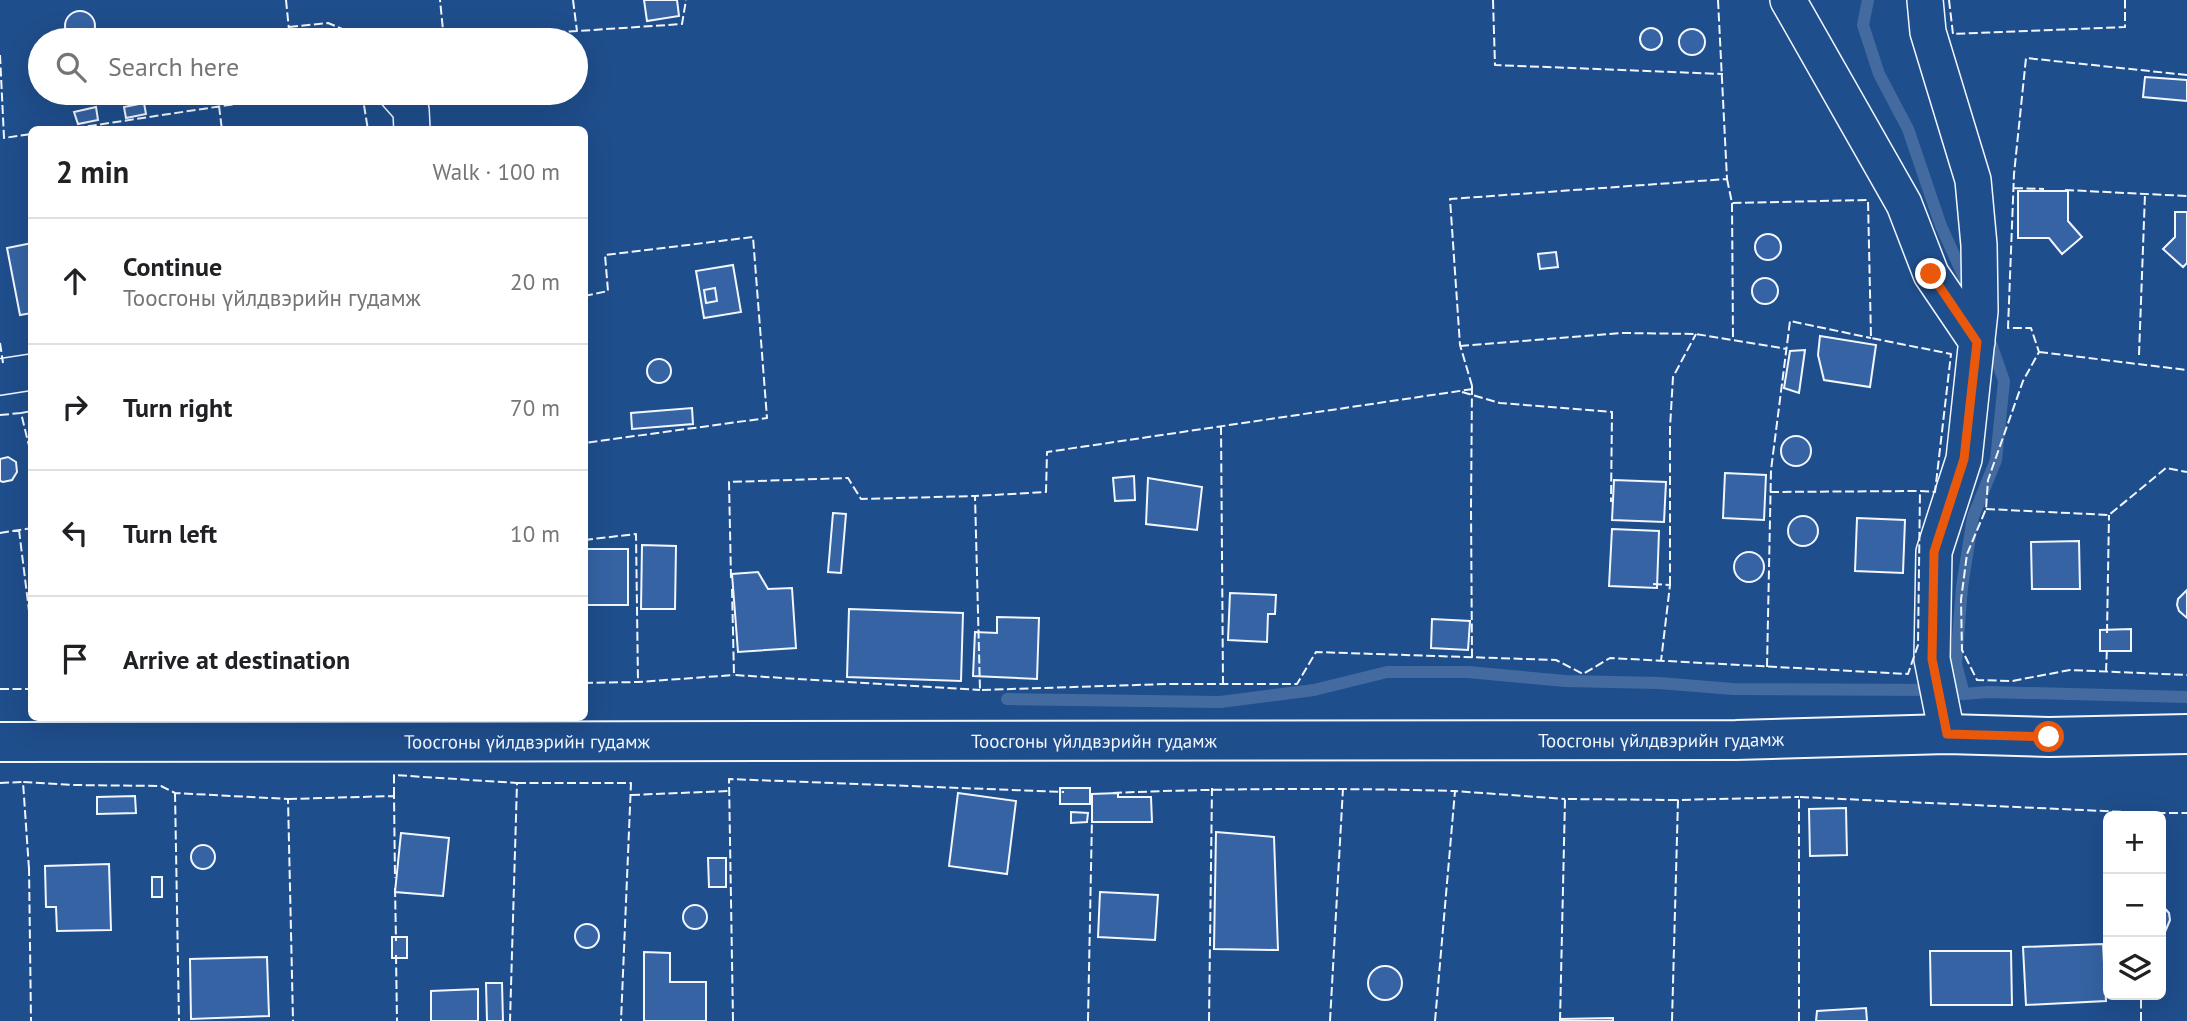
<!DOCTYPE html>
<html lang="en">
<head>
<meta charset="utf-8">
<style>
  :root { --surface:#fff; --page:#f2f2f2; --text:#202124; --muted:#757577; --line:#e0e0e0 }
  body { margin:0; font-family:"PT Sans",sans-serif; background:var(--page); color:var(--text) }
  .controls { position:absolute; right:21px; bottom:21px; display:grid; overflow:hidden; border-radius:10px; box-shadow:0 7px 28px #0002 }
  .controls button { width:63px; height:63px; display:grid; place-items:center; padding:0; border:0; border-bottom:2px solid var(--line); background:var(--surface); color:var(--text); font:35px sans-serif }
  .stop { position:absolute; width:21px; height:21px; margin:-16px; border:5px solid #ea580c; border-radius:50%; background:#fff }
  .stop.end { background:#ea580c; border-color:#fff; box-shadow:0 2px 7px #0008 }
  .list { margin:0; padding:0; list-style:none }
  h2 { display:flex; justify-content:space-between; align-items:center; height:91px; margin:0; padding:0 28px; font-size:30px }
  h2 small { font-size:23px; font-weight:400; color:var(--muted) }
  .list li { display:grid; grid-template-columns:46px 1fr auto; gap:21px; align-items:center; box-sizing:border-box; height:126px; padding:0 28px; border-top:2px solid var(--line) }
  .list b { display:block; font-size:26px; white-space:nowrap }
  .list p { margin:0; font-size:23px; white-space:nowrap; color:var(--muted) }
  .list em { font-size:23px; font-style:normal; color:var(--muted) }
  .icon { flex:none; width:38px; height:38px; fill:none; stroke:currentColor; stroke-width:2; stroke-linecap:round; stroke-linejoin:round }
  .map { position:relative; flex:none; width:2187px; height:1021px; overflow:hidden }
  .search { position:absolute; background:var(--surface); box-shadow:0 7px 28px #0002; left:28px; top:28px; width:560px; height:77px; display:flex; align-items:center; gap:18px; box-sizing:border-box; padding:0 24px; border-radius:38px; color:var(--muted); font-size:26px }
  .panel { position:absolute; background:var(--surface); box-shadow:0 7px 28px #0002; left:28px; top:126px; width:560px; height:595px; border-radius:10px }
  .map>svg:first-child { display:block }
  .lines { fill:none; stroke-linecap:round; stroke-linejoin:round }
  .stream { stroke:#446ba0; stroke-width:12 }
  .building { fill:#3563a3; stroke:#f2f6ff; stroke-width:2 }
  .minor-casing { stroke:#f2f6ff; stroke-width:38 }
  .secondary-casing { stroke:#f2f6ff; stroke-width:42 }
  .minor { stroke:#1f4e8c; stroke-width:35 }
  .secondary { stroke:#1f4e8c; stroke-width:38 }
  .fence { stroke:#f2f6ff; stroke-width:2; stroke-dasharray:9 3.5; stroke-linecap:butt }
  .route { stroke:#ea580c; stroke-width:9 }
  .labels { text-anchor:middle; stroke-width:5; stroke-linejoin:round; paint-order:stroke }
  .street-label { font-size:19px; fill:#f2f6ff; stroke:#1f4e8c }
</style>
</head>
<body>
<div class="map">
<svg width="2187" height="1021" viewBox="0 0 2187 1021">
  <rect width="100%" height="100%" fill="#1f4e8c"/>
  <g class="lines">
    <path class="stream" d="M1868,0L1863,25L1879,74L1908,129L1941,226L1968,286
      M1964,694L1956,664L1962,587L1973,517L1996,460L2004,381L1988,335
      M1007,699L1220,702L1314,690L1387,672H1468L1565,681L1659,683L1733,689L1939,690L1964,694L1988,692L2187,697"/>
  </g>
  <path class="building" d="M644,0H677L679,16L647,21Z
    M65 26a15 15 0 1 1 30 0a15 15 0 1 1-30 0Z
    M1640 39a11 11 0 1 1 22 0a11 11 0 1 1-22 0Z
    M1679 42a13 13 0 1 1 26 0a13 13 0 1 1-26 0Z
    M2145,77L2187,80V101L2143,97Z
    M144,103L146,114L126,118L124,107Z
    M96,107L98,120L78,124L74,112Z
    M2018,191H2068V221L2082,237L2062,254L2049,238H2018Z
    M2175,212H2187V263L2183,267L2163,249L2175,237Z
    M1755 247a13 13 0 1 1 26 0a13 13 0 1 1-26 0Z
    M32,243V313L20,315L7,248Z
    M1556,252L1558,267L1540,269L1538,254Z
    M733,265L741,312L704,318L696,271Z
    M1752 291a13 13 0 1 1 26 0a13 13 0 1 1-26 0Z
    M715,288L717,301L706,303L704,290Z
    M1820,336L1876,345L1870,387L1824,380L1818,355Z
    M1805,350L1799,393L1784,388L1790,351Z
    M647 371a12 12 0 1 1 24 0a12 12 0 1 1-24 0Z
    M692,408L693,424L632,429L631,413Z
    M1781 451a15 15 0 1 1 30 0a15 15 0 1 1-30 0Z
    M8,457L16,462L17,472L12,480L3,482L0,481V459Z
    M1725,473L1766,475L1764,520L1723,518Z
    M1134,476L1135,500L1115,501L1113,478Z
    M1148,478L1202,487L1197,530L1146,524Z
    M1614,480L1666,482L1664,522L1612,520Z
    M833,513L846,514L841,573L828,572Z
    M1788 531a15 15 0 1 1 30 0a15 15 0 1 1-30 0Z
    M1857,518L1905,520L1903,573L1855,571Z
    M1612,529L1659,531L1657,588L1609,586Z
    M2079,541L2080,589H2032L2031,542Z
    M642,545L676,546L675,609H641Z
    M584,549H628V605H584Z
    M1734 567a15 15 0 1 1 30 0a15 15 0 1 1-30 0Z
    M758,572L768,589L792,588L796,648L738,652L732,574Z
    M2187,590V618L2179,611L2177,605L2178,599Z
    M1230,593L1276,595L1275,614H1268L1267,642L1228,640Z
    M849,609L963,613L961,681L847,677Z
    M997,617L1039,618L1037,679L973,676L975,632L997,633Z
    M1432,619L1470,621L1468,650L1431,648Z
    M2131,629V651H2100V630Z
    M1060,788H1090V804H1060Z
    M958,793L1016,801L1007,874L949,866Z
    M1118,793V797H1151L1152,822H1092V794Z
    M135,796L136,813L97,814V797Z
    M1846,808L1847,855L1810,856L1809,809Z
    M1071,812L1088,813L1087,822L1071,823Z
    M1216,832L1274,837L1278,950L1214,949Z
    M401,833L449,838L443,896L395,892Z
    M191 857a12 12 0 1 1 24 0a12 12 0 1 1-24 0Z
    M708,858H726V887H709Z
    M109,864L111,930L57,931L56,907H46L45,866Z
    M152,877H162V897H152Z
    M1100,892L1158,895L1155,940L1098,937Z
    M2161,904L2169,913L2170,920L2165,932L2161,934Z
    M683 917a12 12 0 1 1 24 0a12 12 0 1 1-24 0Z
    M575 936a12 12 0 1 1 24 0a12 12 0 1 1-24 0Z
    M392,937H407V958H392Z
    M2103,944L2106,1001L2026,1005L2023,947Z
    M1930,951H2011L2012,1005H1931Z
    M644,952L670,953V982H706V1021H644Z
    M267,957L269,1016L191,1019L190,959Z
    M1368 983a17 17 0 1 1 34 0a17 17 0 1 1-34 0Z
    M486,983H502L503,1021H487Z
    M478,989V1021H431V991Z
    M1866,1008L1867,1021H1816L1817,1011Z
    M1613,1018V1021H1560V1019Z"/>
  <g class="lines">
    <g class="minor-casing">
      <path id="minor" d="M1788,0L1904,204L1931,274L1977,342
        M1925,0L1928,32L1973,180L1979,245L1980,311L1964,459L1934,552L1932,659L1947,734
        M396,93L411,110L412,130
        M0,377L32,372"/>
    </g>
    <g class="secondary-casing">
      <g id="secondary">
        <path id="s1" d="M0,742L1736,740L1947,734L2049,737L2187,734"/>
      </g>
    </g>
    <use href="#minor" class="minor"/>
    <use href="#secondary" class="secondary"/>
    <path class="fence" d="M286,0L290,40
      M573,0L577,31
      M1493,0L1495,65L1723,74
      M1718,0L1727,179
      M1949,0L1953,34L2125,27V0
      M289,27L328,23L369,40
      M382,40H444L440,0
      M444,40L682,24L686,0
      M0,55L4,138L32,134
      M2187,75L2026,58L2014,174L2008,328H2031L2039,352L2023,381L1988,480L1986,509L1967,554L1961,600L1962,650L1977,680L2012,681L2070,670L2187,675
      M362,93L368,130
      M295,95L306,93
      M219,106L222,130
      M63,130L295,95V93
      M1727,179L1732,203L1868,200L1871,338L1951,354L1935,492L1920,491L1918,645L1908,674L1610,658L1583,674L1556,660L1316,652L1297,684H1168L980,690L975,496L1046,492L1047,452L1473,389L1460,345L1450,199Z
      M2014,188L2044,189
      M2065,190L2187,196
      M1732,203L1733,339
      M584,296L608,291L605,255L753,237L767,418L584,443
      M0,343L3,363
      M1460,346L1623,333L1696,334L1787,349
      M2039,352L2187,370
      M2139,355L2145,194
      M1472,386L1471,508L1472,658
      M1462,392L1500,403L1612,412L1611,502
      M21,413L32,411
      M0,415L21,413L32,458
      M1221,426L1223,684
      M1770,492L1920,491
      M1986,509L2109,515L2166,468L2187,472
      M19,530L32,635
      M0,533L32,528
      M584,540L636,534L638,682
      M731,578L729,482L848,478L861,499L975,496
      M1653,584L1670,585L1661,661
      M1670,585V428L1673,377L1696,334
      M732,589L734,675L980,690
      M2107,633L2109,515
      M1767,667L1771,470L1790,321L1871,338
      M2106,672L2107,647
      M584,683L638,682L734,675
      M0,689H32
      M0,783L23,782
      M517,783H631L621,1021
      M175,793L179,1021
      M1113,793C1227,788 1341,788 1455,791
      M631,795L728,791
      M394,796V775L517,783L510,1021
      M288,799L394,796L395,878
      M2147,816V813H2187
      M29,867L31,1021
      M29,869L23,782L72,785L161,786L175,793L288,799L293,1021
      M395,888L396,941
      M396,955L397,1021
      M733,1021L729,779L1064,792
      M1088,1021L1092,818
      M1209,1021L1212,788
      M1330,1021L1343,788
      M1435,1021L1455,791L1565,799
      M1560,1021L1565,799L1678,800
      M1672,1021L1678,800L1799,797
      M1799,1021V797L2147,813
      M2141,1021V995"/>
  </g>
  <g class="lines">
    <path class="route" d="M1931,274L1977,342L1964,459L1934,552L1932,659L1947,734L2049,737"/>
  </g>
  <g class="labels">
    <g class="street-label">
      <text dy="7" stroke="none"><textPath href="#s1" startOffset="1661">Тоосгоны үйлдвэрийн гудамж</textPath></text>
      <text dy="7" stroke="none"><textPath href="#s1" startOffset="527">Тоосгоны үйлдвэрийн гудамж</textPath></text>
      <text dy="7" stroke="none"><textPath href="#s1" startOffset="1094">Тоосгоны үйлдвэрийн гудамж</textPath></text>
    </g>
  </g>
</svg>
<div class="controls">
<button>+</button>
<button>−</button>
<button><svg class="icon" aria-label="layers" viewBox="0 0 24 24"><path d="M12 4l9 5-9 5-9-5zM3 14l9 5 9-5"/></svg></button>
</div>
<div class="stop" style="left:2049px;top:737px"></div>
<div class="stop end" style="left:1931px;top:274px"></div>
<div class="search"><svg class="icon" aria-label="search" viewBox="0 0 24 24"><circle cx="10" cy="10" r="6"/><path d="M15 15l6 6"/></svg>Search here</div>
<section class="panel">
<h2>2 min<small>Walk · 100 m</small></h2>
<ul class="list">
<li><svg class="icon" aria-label="ahead" viewBox="0 0 24 24"><path d="M12 20V5M6 11l6-6 6 6"/></svg><div><b>Continue</b><p>Тоосгоны үйлдвэрийн гудамж</p></div><em>20 m</em></li>
<li><svg class="icon" aria-label="right" viewBox="0 0 24 24"><path d="M7 20v-9h11M14 6l5 5-5 5"/></svg><div><b>Turn right</b></div><em>70 m</em></li>
<li><svg class="icon" aria-label="left" viewBox="0 0 24 24"><path d="M17 20v-9H6M10 6l-5 5 5 5"/></svg><div><b>Turn left</b></div><em>10 m</em></li>
<li><svg class="icon" aria-label="arrive" viewBox="0 0 24 24"><path d="M6 21V4h12l-3 4 3 4H6"/></svg><div><b>Arrive at destination</b></div></li>
</ul>
</section>
</div>
</body>
</html>
